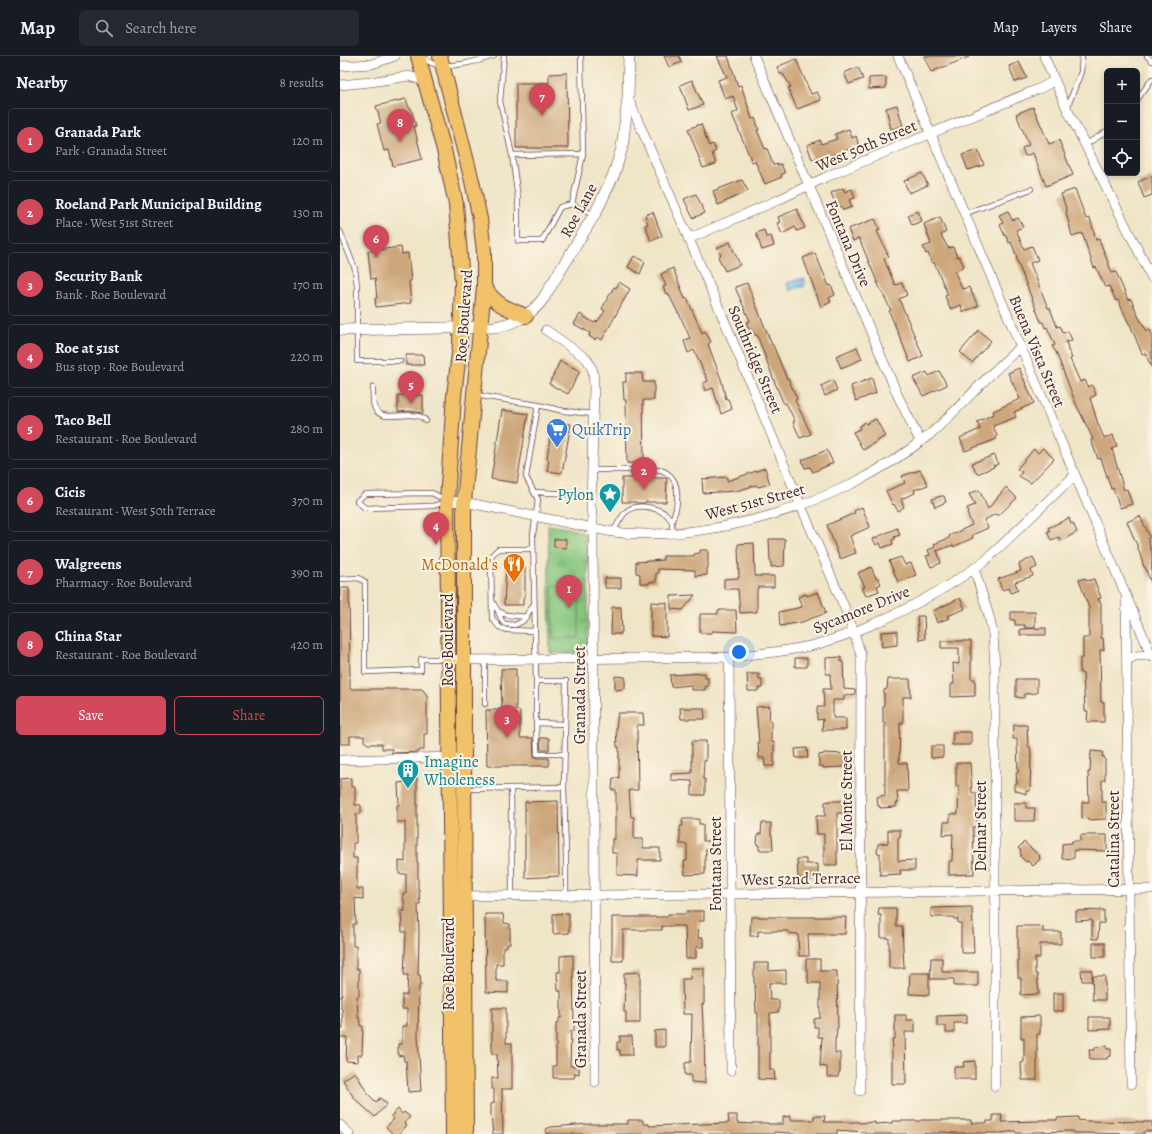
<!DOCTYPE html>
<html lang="en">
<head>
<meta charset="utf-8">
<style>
  :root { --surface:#171b24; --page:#242831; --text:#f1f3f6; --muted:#9ea1a6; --line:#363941; --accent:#d1495b }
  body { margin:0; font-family:Alegreya,serif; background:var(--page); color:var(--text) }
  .controls { position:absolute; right:12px; top:12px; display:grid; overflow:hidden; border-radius:6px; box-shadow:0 2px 6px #0003 }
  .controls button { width:36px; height:36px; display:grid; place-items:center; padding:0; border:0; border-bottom:1px solid var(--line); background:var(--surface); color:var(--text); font:20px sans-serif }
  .you { position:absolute; left:399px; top:596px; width:14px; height:14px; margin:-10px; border:3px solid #fff; border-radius:50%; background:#1a73e8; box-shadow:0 0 0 6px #1a73e833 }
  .badge { display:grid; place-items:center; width:26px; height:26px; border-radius:50%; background:var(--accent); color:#fff; font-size:13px; font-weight:700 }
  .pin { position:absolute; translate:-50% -33px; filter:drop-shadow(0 1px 2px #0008) }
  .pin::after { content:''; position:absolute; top:21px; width:14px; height:12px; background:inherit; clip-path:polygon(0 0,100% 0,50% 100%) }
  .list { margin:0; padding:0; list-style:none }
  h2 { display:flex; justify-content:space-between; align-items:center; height:52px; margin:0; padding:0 16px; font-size:17px }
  h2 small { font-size:13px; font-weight:400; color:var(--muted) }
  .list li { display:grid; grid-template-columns:26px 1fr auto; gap:12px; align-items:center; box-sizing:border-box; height:64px; margin:0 8px 8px; padding:0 8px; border:1px solid var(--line); border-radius:6px }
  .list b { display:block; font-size:15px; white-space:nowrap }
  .list p { margin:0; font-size:13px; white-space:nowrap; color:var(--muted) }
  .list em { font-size:13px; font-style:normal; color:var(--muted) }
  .actions { display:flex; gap:8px; padding:12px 16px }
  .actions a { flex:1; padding:9px 0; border:1px solid var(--accent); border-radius:6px; text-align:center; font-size:14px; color:var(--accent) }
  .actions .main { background:var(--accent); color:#fff }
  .icon { flex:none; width:22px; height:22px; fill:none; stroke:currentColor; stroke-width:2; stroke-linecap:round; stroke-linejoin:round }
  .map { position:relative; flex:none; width:812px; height:1078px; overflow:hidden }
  header { display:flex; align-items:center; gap:24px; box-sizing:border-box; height:56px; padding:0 20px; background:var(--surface); border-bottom:1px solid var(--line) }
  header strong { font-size:19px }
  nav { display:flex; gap:22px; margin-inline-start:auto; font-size:14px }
  .search { width:280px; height:36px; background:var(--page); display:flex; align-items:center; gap:10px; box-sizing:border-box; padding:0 14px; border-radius:6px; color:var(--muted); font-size:15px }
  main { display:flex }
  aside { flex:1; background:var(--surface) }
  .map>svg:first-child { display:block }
  .grass { fill:url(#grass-tufts); stroke:#687254 }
  .garden { fill:#86c67e; stroke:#687254 }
  .water { fill:url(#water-ripples); stroke:#5e6e8c }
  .building { fill:#cda77b }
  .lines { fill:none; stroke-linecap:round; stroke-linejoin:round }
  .service-casing { stroke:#633d42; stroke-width:6 }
  .minor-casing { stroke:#633d42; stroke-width:10 }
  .tertiary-casing { stroke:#633d42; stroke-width:12 }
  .primary-casing { stroke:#633d42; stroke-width:16 }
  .service { stroke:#fff; stroke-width:4.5 }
  .minor { stroke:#fff; stroke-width:9 }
  .tertiary { stroke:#fff; stroke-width:11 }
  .primary { stroke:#f2c26a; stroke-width:14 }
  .labels { text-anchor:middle; stroke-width:4; stroke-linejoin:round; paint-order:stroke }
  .street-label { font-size:16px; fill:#4a1f2b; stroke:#fcf5e5 }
  .shop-label { font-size:16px; fill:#366cbe; stroke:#fcf5e5; text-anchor:start }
  .culture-label { font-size:16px; fill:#0d838f; stroke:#fcf5e5; text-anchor:end }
  .food-label { font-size:16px; fill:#c56008; stroke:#fcf5e5; text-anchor:end }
</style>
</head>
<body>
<header>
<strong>Map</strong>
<div class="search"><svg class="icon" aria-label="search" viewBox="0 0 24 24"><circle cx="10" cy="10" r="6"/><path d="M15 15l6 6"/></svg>Search here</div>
<nav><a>Map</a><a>Layers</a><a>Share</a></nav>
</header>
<main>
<aside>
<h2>Nearby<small>8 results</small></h2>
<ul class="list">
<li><span class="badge">1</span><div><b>Granada Park</b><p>Park · Granada Street</p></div><em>120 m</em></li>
<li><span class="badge">2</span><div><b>Roeland Park Municipal Building</b><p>Place · West 51st Street</p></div><em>130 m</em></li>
<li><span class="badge">3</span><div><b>Security Bank</b><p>Bank · Roe Boulevard</p></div><em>170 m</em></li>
<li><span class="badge">4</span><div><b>Roe at 51st</b><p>Bus stop · Roe Boulevard</p></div><em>220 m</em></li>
<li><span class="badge">5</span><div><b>Taco Bell</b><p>Restaurant · Roe Boulevard</p></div><em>280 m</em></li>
<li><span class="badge">6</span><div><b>Cicis</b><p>Restaurant · West 50th Terrace</p></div><em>370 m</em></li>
<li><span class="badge">7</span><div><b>Walgreens</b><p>Pharmacy · Roe Boulevard</p></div><em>390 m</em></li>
<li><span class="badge">8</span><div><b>China Star</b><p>Restaurant · Roe Boulevard</p></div><em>420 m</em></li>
</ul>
<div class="actions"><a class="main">Save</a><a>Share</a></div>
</aside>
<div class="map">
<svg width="812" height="1078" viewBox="0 0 812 1078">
  <defs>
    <pattern id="grass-tufts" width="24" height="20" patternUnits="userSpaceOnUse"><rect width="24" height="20" fill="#86c67e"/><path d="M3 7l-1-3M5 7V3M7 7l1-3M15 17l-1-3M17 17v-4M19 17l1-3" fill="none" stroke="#70a067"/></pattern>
    <pattern id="water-ripples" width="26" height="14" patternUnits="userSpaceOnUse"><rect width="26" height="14" fill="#73bdec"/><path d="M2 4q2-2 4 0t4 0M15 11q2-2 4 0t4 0" fill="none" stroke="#6099bf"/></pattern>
  </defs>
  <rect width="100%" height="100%" fill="#fcf5e5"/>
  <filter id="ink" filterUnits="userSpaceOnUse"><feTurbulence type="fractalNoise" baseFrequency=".025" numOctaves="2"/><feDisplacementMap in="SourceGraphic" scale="8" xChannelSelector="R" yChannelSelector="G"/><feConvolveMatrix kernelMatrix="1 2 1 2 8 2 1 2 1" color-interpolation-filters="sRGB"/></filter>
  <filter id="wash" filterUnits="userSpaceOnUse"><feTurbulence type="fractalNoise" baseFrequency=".012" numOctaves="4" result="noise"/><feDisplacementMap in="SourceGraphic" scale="16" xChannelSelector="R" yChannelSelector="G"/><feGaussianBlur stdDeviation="0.9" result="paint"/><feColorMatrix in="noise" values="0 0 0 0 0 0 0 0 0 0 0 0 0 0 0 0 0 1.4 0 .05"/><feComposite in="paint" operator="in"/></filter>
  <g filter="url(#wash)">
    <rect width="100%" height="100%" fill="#efe5c7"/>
    <path class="grass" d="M208,469C219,471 244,472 248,483V588L245,595L240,597H210Z"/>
    <path class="garden" d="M212,530H239V582H213Z"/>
    <path class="water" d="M459,223H465L464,231H459L450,235L446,227Z"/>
    <g id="blocks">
      <path class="building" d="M324,0H339L342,6L329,11Z
        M377,0H388L398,30L401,29L412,63L415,62L419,74H417L425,93L427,92L433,109L441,108L445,117L441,119L442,121L425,128L415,105L412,106L392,58L398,55L393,40L385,43L378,24L387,21Z
        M584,0H629V1L591,16Z
        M456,3L471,38L477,36L481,44L457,53L448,32L451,31L443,18H440L437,11Z
        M679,6L687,22L675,26L669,10Z
        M518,11L523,23L509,28L504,17Z
        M227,17L228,92H176V27H209V18Z
        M546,21V32L529,33V22Z
        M352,24L363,49L349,54L340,29Z
        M66,43L69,52H71L76,70H74L82,103L53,110L49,94L44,95L37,68L41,67L36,50Z
        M557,49L563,70L551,73L546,52Z
        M693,51L709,88L719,84L733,119L706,130L693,97L685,100L682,92L689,89L676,58Z
        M361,68L369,90L373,88L376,95L372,97L376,108L363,112L348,73Z
        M509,73L512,82L516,80L519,90L489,100L490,103L479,107L477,102L472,103L467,89L480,84L481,88L497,83L495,78Z
        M638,94L644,109L628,114L622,99Z
        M582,117L588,129L569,137L564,125Z
        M812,120V139L804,142L798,126Z
        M402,124L408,135L378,149L373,135Z
        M503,132L505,136L512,133L515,142L509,144L512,151L503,154L501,150L497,151L491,137Z
        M735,133L746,163L750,162L756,184L759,183L772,217L776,216L788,244L791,243L799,262L807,275L810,273L812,278V312L805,297L802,298L790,268H789L778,244L776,245L769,230L765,231L756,211L754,212L742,177L732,180L726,156L727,155L721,138Z
        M356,138L365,157L353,162L344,143Z
        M457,153L465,172L457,175L455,171L442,178L437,167L440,166L438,161Z
        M578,155L582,165L572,169L568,159Z
        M668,155L672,164L678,162L683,171L676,174L684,193L692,190L698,204L690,207L708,252H710L717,271L720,270L723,277L728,275L732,284L726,286L728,291L727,292L732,302L730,303L740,326L745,324L748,331L752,329L756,339L750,342L758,368L764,382L773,379L777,390L772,393L784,434L787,433L792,448L780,452L773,432L771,433L761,402L758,403L751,384L753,383L736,348L716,296L712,290L715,289L707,271L705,272L703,266H701L676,202L677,201L671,186L669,187L666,180H665L660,169L663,167L659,159Z
        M313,156L322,180L311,185L305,169L308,168L305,159Z
        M600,161L606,176L601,179L608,192L613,191L617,201L619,200L624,210L615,216L622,233L629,231L638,250L623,256L621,249L610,253L605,240L608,239L594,206L592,207L588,197L586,198L583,191L591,188L584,168Z
        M535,163L540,174L537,175L549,201L544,203L555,229L562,227L567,239L559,243L583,300L570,306L549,255L551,254L538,228L519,182L513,185L508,173Z
        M424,174L426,181L431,180L434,190L422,194L416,177Z
        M390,186L400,209L385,215L378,201L381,199L377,192Z
        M61,191L62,198L68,197L71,225L69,226L71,247L36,251L35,243L37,242L35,222L31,223L28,195Z
        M475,197L489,230L491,229L495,239L489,242L491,246L481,251L463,202Z
        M294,200L305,206L300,218L288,211Z
        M333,212L345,243L347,242L362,277L365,275L371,286L368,288L381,323L386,343H388L392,353L381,358L373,332L365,335L363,327L368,325L354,294L348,297L344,285L350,282L339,257H338L328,237L326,238L323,231L326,230L321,218Z
        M279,226L290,233L262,284L257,281L255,284L249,280L250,277L234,268L240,258L254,267L256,265L257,266L265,255L262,253L265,247L274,231L276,232Z
        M407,227L432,289H433L447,323L448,322L457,343L455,344L471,378L460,382L453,366L455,365L446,347L444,348L435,327L417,279L416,280L413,276H410L406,267L410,265L395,231Z
        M639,274L651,285L632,307L620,296Z
        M517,291L522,303L501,312L496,300Z
        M66,299H83L84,309H66Z
        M220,305L240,315L228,338L209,328Z
        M679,312L694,347L674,356L676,361L653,370L657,380L655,381L657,383L625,395L620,382L640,373L637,366L654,358L653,355L680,343L668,317Z
        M599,315L607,329L583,340L573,322L587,316L589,320Z
        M286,317H302L303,326H314V344H303L304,407H287L286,344H284L283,326H286Z
        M532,322L536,337L516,345L511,330Z
        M493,324L497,334L485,340L481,330Z
        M58,339H83V357L69,355L58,356Z
        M162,354L188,358L177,427L151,423Z
        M536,363L545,380L523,394L513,376L520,373L519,371L525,366L526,368Z
        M216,366L231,368L222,417L207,415L209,404L207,403L210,381L213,382Z
        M703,392L714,403L691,427L679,420L682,416L677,413L694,393L698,397Z
        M487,394L493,407L473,416L470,411L465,412L462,404Z
        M655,399L658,408L653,410L654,411L637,418L632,407Z
        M425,412L430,428L418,431L416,429L396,435L363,437L362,423L387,421V425Z
        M580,414L588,429L574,434L575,437L561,443L564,451L558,455L554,448L553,449L546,435L565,427L562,420Z
        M282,422H327L326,446H305V447H296V446H282Z
        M666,431L677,442L658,460L656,458L644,464L648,472L632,479L633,482L613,491V489L597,495V494L601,507L591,511L586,500L590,499L588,494L595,491L594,488L609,482V480L632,469L627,457L629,456L627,452L635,449L629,438L639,434L648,453Z
        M601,440H604L606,446L595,451L592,443Z
        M522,451L530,471L510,480L516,497L500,503L487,469L515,457L514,455Z
        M800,460L810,481L808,482L812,498L811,527L805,511H804L797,489L787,466Z
        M729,462L731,468L733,467L737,476L721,485L719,481L711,484L707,476L710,475L708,472Z
        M557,472L560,479L554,481L555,483L552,484L553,488L542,492L540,487L536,489L533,483Z
        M214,483H226V492L214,491Z
        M429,483H445L444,510L431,511V504H430Z
        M414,487L415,520H434V531H418V533H417V556L400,557L398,533H384V523L399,522L398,488Z
        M360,494H368V512H367V519L355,520V514L318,513V517H316V526H309V528L300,527V518L296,517V506L323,504V500H354V498L360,497Z
        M561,501L565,509L571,507L576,519L558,526L549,505Z
        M693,501L697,511L691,514L693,520L675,526L678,534L671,537L669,532L662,534L658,523L681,515L679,508Z
        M166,510H182L183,512H185V542H183V549H164Z
        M531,511L536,522H538L541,528L537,530L539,535L526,540L522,532L525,531L518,517Z
        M265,522H281V532H265Z
        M745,522L747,525L754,523L761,542L758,543L761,548V582H763L764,594H760L761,646H764V666H747L748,655H745L743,618L740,617V602H743V582H749V552L739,524Z
        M0,532H9L10,633H82L87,639V678H84V694H79V696L52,697V693H42V688H28L24,685V680H10V688H0Z
        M478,536L486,557L462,566L440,570L439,556L462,551L458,541L466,538L467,540Z
        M355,539L343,554L331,553V540Z
        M620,542L625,553L607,560L609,562L597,567L593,555Z
        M311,546L327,547V581L311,580Z
        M272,551H281L282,576H281V578H271Z
        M378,554H396L397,576L372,575V577H360V558H378Z
        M671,556H695V572H685V569H675V564H671Z
        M577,560H584L585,583L579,584Z
        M706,572V579H680V573Z
        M557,575V589L542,591L541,576Z
        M601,585H631V623H635V640L611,641V628H614L613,607L619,608V592H601Z
        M501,601V606H503L504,633L515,634V638L504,640V644H493V662H506V674H482L483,663L477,664V651H484L483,633H491L490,618H486V602Z
        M455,602H467V611H455Z
        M161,613H176V654L180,655V682H193L194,700L197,702H209V710H147L146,654H162Z
        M365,617V622H368V630L365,631V634H351V629L331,631L330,619Z
        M407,618H419V623H422V632H418V635H408Z
        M275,620L285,621V633L275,634Z
        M548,623H570L571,641H563V667H560L559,707H567L568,735H557L558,747H556V751L540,752V750H538L537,741L545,739V667H543V649H544V634L547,633Z
        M676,623H697V637L684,638V642L676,641Z
        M430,650L429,665H431V686H434V710H425L424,702H419L418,686H419L416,651Z
        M340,652H364L365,663H341Z
        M278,657H303L304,669H297L298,734H289L291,761H294V783H303V792H320V804H298V820L277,819V797H272V783H275V762H276V734H272L273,722H279V691H277L276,673Z
        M674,669H687L688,690L690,691L691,698L690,735H686V738L674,734V728L677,727L676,716L678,717L677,683H673Z
        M613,676H631V689H612Z
        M200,682H209V694H201Z
        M352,685H366V705H364L363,723H365V739H352V725L331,724V718L352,717Z
        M591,690H603V701L591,702Z
        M467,692L468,702H456L455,693Z
        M751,695L763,696L762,701L764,700L765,704V724H762V746H766V763L748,764V762L742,763V746H749L748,716H750Z
        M484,697L504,698L505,711L483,712V710H479V699L484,698Z
        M616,707H630L632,737H636L637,771H633L634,818L609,819V805H612L613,778L603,779L604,766H610V758H618L619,730H616Z
        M11,722V731H15V749H21V757L16,758V787H13V802H17V833H23V843L15,842L16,868H13V890H16V913H19V940H17L18,962L19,961L20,970H23L22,999H18V1006L6,1005L7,981H0V972H3L2,953H1V940H2V877L1,848L0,847V723Z
        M66,722H77V806H78V833H79L80,848H78L79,879L78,919H80L81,929H79L78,981L81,1035L68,1036L66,1005H64L63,999L58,1000V988H62V970H67V953H62V939H67L68,919H64L66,876H62L61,855H65L63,837H66V818H59V805L65,806V766H57V749H59L58,727L66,726Z
        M218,745L219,820L185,822V746Z
        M490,745H507V757H497V809H484V778H477L476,760H485V746Z
        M674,747H686V752H695L694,765H674Z
        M342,763H359V768H363V785H369V793H366V798H365V818L345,819L344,805H347V788H340V770H343Z
        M422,767H431V779L432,780L433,794H419V789H417L418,778H421Z
        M548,774H560V782H558V805L575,804V814H560L561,818L540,819V797H537L538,788L548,787Z
        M741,779H767V795L734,794V802L722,803V788L732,787V785H740Z
        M684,786L700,800L699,801L700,803L693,810L688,805L686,806L680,800L682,799L680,797L681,795L678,792Z
        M457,803H466V808H478V820L470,821V823L458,822Z
        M632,851L634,897H621V867H618V863H614V861H591V852Z
        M539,852H556V870H562L564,912H549V882H541V859H538Z
        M764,854V867H759L758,883H752V864L736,865V855Z
        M347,855H364V865H359L358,882H363V891H356V902L346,903L345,870H322V874H283V905H272V861H328V858H347Z
        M229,857V877L213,878V858Z
        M145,858H163L164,867L170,868V888H167V891H163V908H156V925H168V937L146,936Z
        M411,861H506L505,878H468L469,900H459L458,878L448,877V875H418V880H410Z
        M677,870H699L703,871V876H721V888H700V902H695V918H697L699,938L681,939V922H678V882H677Z
        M753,887H765V901H753Z
        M233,899L234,975H231L230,1010H239V1018L235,1017L234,1022H213V1010H216V967L219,966V962H221V935H218L217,916H220V900Z
        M591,902H602V916H638V930H614V923H590Z
        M466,903H480V915H497L498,972H497L496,982H495V997H500V1016H499L498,1021H487V1011L480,1010L482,981H478V971H474V963L480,962V927H468V914H466Z
        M414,907H429V915L446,914V927H429L430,944H439V956L430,957V1014H434L435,1024L418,1023V957H416L415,927H414Z
        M351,912H364V948H362L363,969H364L365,1027L351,1026V1019H345V1007L351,1006L352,958H343L342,923H350Z
        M741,914H752V925H742Z
        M300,916V967H286V956H284L285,927H284V917Z
        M570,917H589V939L569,938Z
        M752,920H765V944H753Z
        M713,937H723V955H713Z
        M152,952H166V987H172V1033H162L163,1078H153L151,1059V1048L154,1047V1033H152V1022H158L157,998H152Z
        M555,959H566V964H575V976H565L566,1028H552V991H553L552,983H555Z
        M627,959V967H614V977H606V970H597V960Z
        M700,960V978H697V1024H682L681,1007L684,1006V982H681V961Z
        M749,961H770V973L749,974Z
        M325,974V991H315V975Z
        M280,980H292L293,999H280V994H277V986H280Z
        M767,990V993H771V1000L767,1001V1003H750L749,994H755V991Z
        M635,1005V1023H614V1011H624L623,1006Z
        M15,1016L28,1038L36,1046L40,1042L47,1048L35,1061L14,1042L3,1024Z
        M58,1053L62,1058L64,1056L70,1061L65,1067L67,1069L59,1078H53L46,1071L54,1063L51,1060Z
        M388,1059H397V1067L412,1068V1067H428V1068H443V1061L451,1060V1064H474V1060H485L484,1066H519V1067L535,1066V1068L552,1067V1065H580L581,1064H631V1067H647V1065H653V1059H662L661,1066L699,1065V1064H717V1062L738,1061V1064L746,1065L812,1066V1075H804V1078L739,1077H733V1075L693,1076V1077H676L675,1075L661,1077H614L600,1076V1077L568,1078H525V1076L497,1074V1078H451V1077L434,1076V1078H206V1073L211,1071L249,1068H288V1064H303V1068H309V1070L389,1067Z"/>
    </g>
  </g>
  <g filter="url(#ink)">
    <use href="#blocks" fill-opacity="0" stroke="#633d42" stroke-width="1"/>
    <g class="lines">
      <g class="service-casing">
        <path id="service" d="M164,0L160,45L172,99
          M241,0L243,98
          M807,0L812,5
          M83,1C86,4 90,7 94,8C109,13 139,5 154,0
          M797,44L812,23
          M727,52L741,16L742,0
          M745,89L767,75
          M232,148L220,151L202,185H178V142L172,99L243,98L232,148L254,159
          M624,158L691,133
          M0,175L15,213L17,230V305H60
          M33,331C33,337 32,344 34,350C40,369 68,354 81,361C83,362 85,363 86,365
          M135,339L198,349L186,421L198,444L193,479L196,625H226L224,731L226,803V838
          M198,349L224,355L253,358
          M252,414H321C338,420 339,436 336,453C335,457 333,461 332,465C332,469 332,473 333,477
          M194,436L252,439
          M92,437L107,445L93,450L25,452L17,445L25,438Z
          M273,476C277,470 280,462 285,457C295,446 315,451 326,458C328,460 330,463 332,465
          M193,493H158L151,500L152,562L159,571L167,574L195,575
          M0,523L19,522L25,526V616L81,614V603H108
          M152,545L158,555L162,565L165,568L175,569L183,565L194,548
          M158,555L167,559L187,561
          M145,604V648
          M196,625V667L225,668
          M196,667L197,698H225
          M126,733L171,732
          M172,839L171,732L224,731"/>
      </g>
      <g class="minor-casing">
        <path id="minor" d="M414,0L558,340L580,385
          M558,0L812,601
          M704,0L728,55L812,222
          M0,10L32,8L55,0
          M0,29L30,26L69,20L84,25
          M288,42L385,266L461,450L509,562L521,599L520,1035
          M348,183L438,144L488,120L703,31L715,24
          M206,274L247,303L253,315L254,330L251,450L253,471L255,1026
          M107,445L124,446L273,476C326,482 377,474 428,460C488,442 540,418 589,379C621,352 647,318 681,291
          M634,512L649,560L653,578L655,613V1030
          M786,544L791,1028
          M389,601L391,1015
          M108,603L124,604L389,601C416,598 443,596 470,590C487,586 503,580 519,574C564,556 606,533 645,505L735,419
          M787,604L795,600L811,599
          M0,704L114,701
          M119,840L390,838L812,833
          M0,1069L9,1078"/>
      </g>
      <g class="tertiary-casing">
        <path id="tertiary" d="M0,274L155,271C175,267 190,260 203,243L256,156L274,118L282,92L288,42L289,0"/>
      </g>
      <g class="primary-casing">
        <path id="primary" d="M78,0L104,94L116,148L122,226L120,288L114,340L107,445L113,1078
          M100,0L132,125L140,163L144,195V231L124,446V701L126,1078
          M144,231C156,249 166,252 186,260"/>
      </g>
      <use href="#service" class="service"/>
      <use href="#minor" class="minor"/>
      <use href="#tertiary" class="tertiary"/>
      <use href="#primary" class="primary"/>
    </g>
  </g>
  <defs>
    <g id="supermarket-pin" transform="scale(1.15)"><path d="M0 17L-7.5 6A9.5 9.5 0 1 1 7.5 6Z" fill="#3f7fe0" stroke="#fcf5e5"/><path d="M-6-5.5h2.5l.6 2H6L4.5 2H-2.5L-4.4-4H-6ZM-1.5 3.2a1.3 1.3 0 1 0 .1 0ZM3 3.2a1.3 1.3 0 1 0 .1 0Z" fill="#fff"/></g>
    <g id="sight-pin" transform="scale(1.15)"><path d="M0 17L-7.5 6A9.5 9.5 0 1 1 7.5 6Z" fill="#0f9aa8" stroke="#fcf5e5"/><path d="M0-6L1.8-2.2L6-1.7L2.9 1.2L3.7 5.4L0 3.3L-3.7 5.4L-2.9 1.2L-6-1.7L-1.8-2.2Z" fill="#fff"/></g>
    <g id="restaurant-pin" transform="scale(1.15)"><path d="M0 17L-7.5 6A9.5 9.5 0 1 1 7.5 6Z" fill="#e8710a" stroke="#fcf5e5"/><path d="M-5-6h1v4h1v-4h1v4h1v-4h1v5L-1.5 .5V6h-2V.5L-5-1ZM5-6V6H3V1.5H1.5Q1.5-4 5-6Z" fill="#fff"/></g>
    <g id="building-pin" transform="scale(1.15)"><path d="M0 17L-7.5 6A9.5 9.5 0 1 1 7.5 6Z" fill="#0f9aa8" stroke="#fcf5e5"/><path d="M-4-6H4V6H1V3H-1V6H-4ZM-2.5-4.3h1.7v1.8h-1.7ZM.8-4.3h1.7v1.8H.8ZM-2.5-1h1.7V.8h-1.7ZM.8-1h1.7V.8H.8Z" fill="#fff"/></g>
  </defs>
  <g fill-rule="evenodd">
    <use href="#supermarket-pin" x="217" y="373"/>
    <use href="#sight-pin" x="270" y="438"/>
    <use href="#restaurant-pin" x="174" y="508"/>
    <use href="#building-pin" x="68" y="714"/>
  </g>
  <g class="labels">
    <g class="street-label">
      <text transform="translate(526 89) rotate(-23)" y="6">West 50th Street</text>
      <text transform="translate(238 154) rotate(-61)" y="6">Roe Lane</text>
      <text transform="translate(509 187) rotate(67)" y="6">Fontana Drive</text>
      <text transform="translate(123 260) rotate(-86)" y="6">Roe Boulevard</text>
      <text transform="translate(698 295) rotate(67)" y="6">Buena Vista Street</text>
      <text transform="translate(416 303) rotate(67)" y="6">Southridge Street</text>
      <text transform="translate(415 445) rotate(-15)" y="6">West 51st Street</text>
      <text transform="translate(521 553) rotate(-22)" y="6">Sycamore Drive</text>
      <text transform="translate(107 584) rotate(-90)" y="6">Roe Boulevard</text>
      <text transform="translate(239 639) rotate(-90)" y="6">Granada Street</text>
      <text transform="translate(506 745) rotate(-90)" y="6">El Monte Street</text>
      <text transform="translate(640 770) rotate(-90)" y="6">Delmar Street</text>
      <text transform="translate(773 783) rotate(-90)" y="6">Catalina Street</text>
      <text transform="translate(375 808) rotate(-90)" y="6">Fontana Street</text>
      <text transform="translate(461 822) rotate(-1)" y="6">West 52nd Terrace</text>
      <text transform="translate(108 908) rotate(-90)" y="6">Roe Boulevard</text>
      <text transform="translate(240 963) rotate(-90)" y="6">Granada Street</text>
    </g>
    <g class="shop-label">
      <text x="232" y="379">QuikTrip</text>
    </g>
    <g class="culture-label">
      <text x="254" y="444">Pylon</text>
      <text x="84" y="711" text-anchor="start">Imagine<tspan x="84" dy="18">Wholeness</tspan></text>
    </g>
    <g class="food-label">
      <text x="158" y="514">McDonald's</text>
    </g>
  </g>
</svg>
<div class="controls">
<button>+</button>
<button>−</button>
<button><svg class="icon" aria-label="locate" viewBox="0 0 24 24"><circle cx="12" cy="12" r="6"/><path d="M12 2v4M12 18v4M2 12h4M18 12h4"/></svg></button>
</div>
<div class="you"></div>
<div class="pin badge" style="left:229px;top:552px">1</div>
<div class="pin badge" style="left:304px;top:434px">2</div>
<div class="pin badge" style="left:167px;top:682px">3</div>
<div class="pin badge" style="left:96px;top:489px">4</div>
<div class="pin badge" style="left:71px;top:348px">5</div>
<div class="pin badge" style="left:36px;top:202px">6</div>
<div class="pin badge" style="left:202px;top:60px">7</div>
<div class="pin badge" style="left:60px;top:86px">8</div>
</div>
</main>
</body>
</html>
